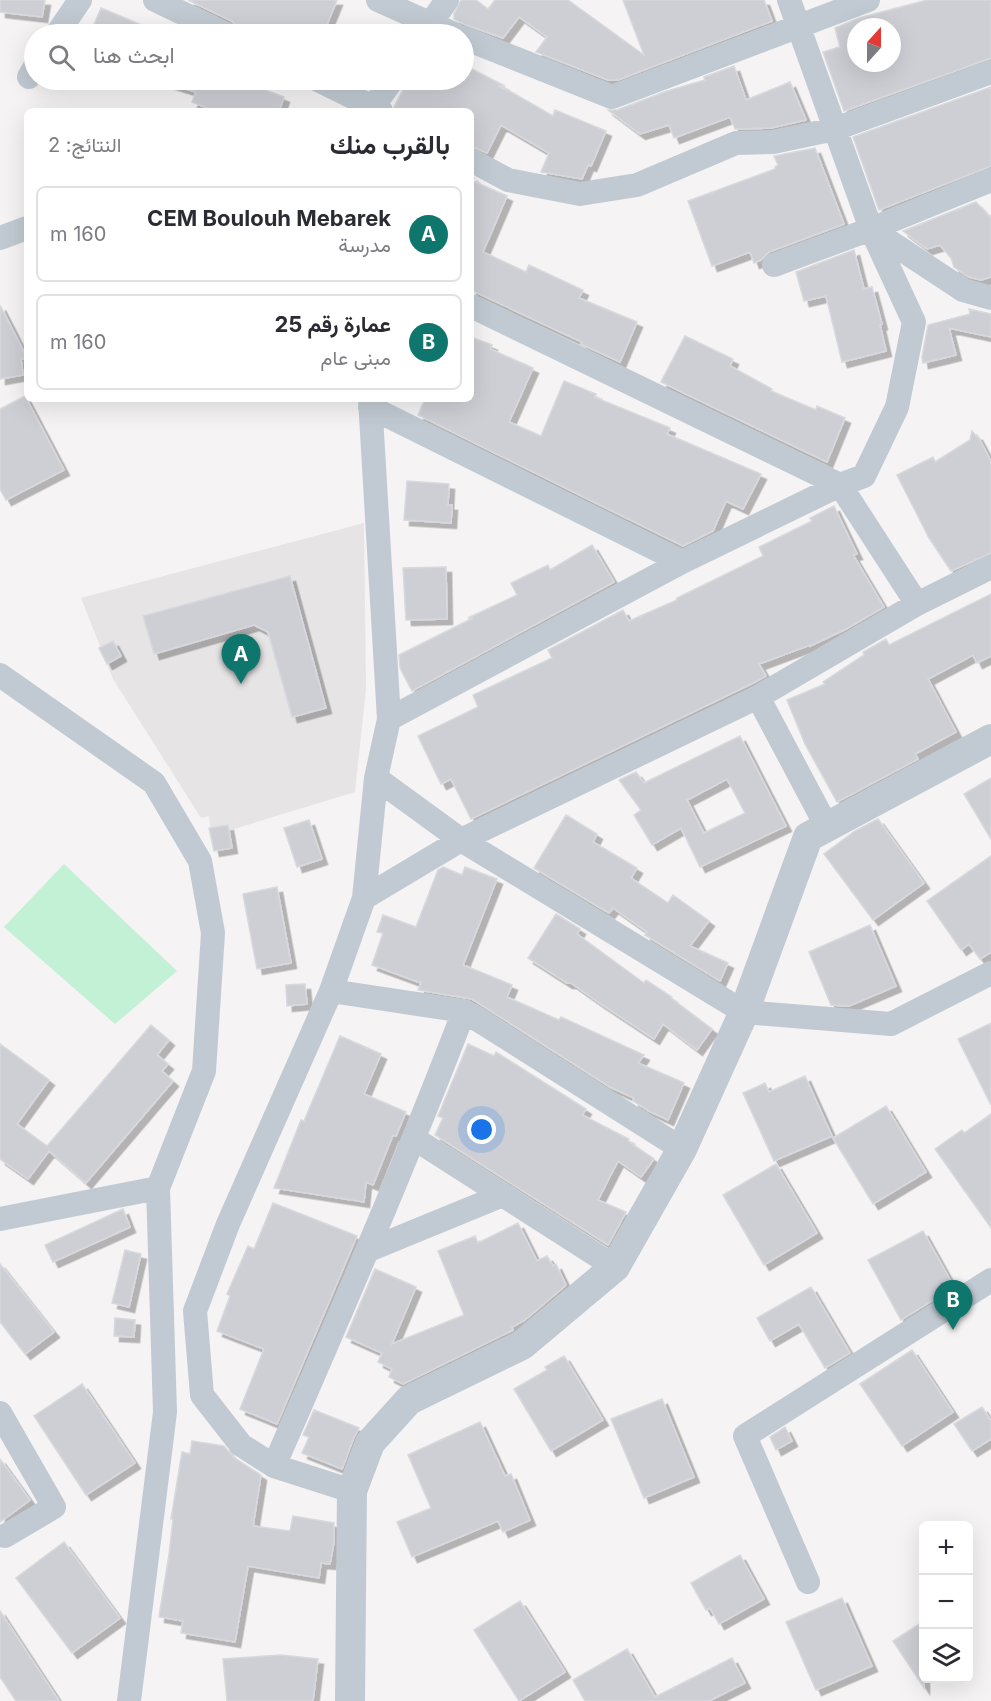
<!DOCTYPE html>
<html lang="ar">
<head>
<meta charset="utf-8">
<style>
  :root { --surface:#fff; --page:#f2f2f3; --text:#2b2b33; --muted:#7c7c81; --line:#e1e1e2; --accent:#0f766e }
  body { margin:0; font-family:Inter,Vazirmatn,sans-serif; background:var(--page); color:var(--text); direction:rtl }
  .controls { position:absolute; right:18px; bottom:18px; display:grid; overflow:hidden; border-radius:9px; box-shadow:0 6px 24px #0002 }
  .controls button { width:54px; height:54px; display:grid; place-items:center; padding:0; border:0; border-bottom:2px solid var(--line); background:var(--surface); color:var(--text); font:30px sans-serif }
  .compass { position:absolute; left:847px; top:18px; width:54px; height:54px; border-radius:50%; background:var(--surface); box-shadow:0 6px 24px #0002; rotate:21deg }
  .you { position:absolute; left:482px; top:1130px; width:21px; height:21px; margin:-15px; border:4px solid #fff; border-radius:50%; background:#1a73e8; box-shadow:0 0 0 9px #1a73e833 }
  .badge { display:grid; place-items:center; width:39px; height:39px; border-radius:50%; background:var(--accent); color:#fff; font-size:20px; font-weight:700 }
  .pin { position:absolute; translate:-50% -50px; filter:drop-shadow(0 2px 3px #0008) }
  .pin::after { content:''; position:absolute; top:32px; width:21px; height:18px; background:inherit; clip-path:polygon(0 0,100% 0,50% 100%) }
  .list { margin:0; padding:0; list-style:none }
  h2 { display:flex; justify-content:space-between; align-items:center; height:78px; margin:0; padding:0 24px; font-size:26px }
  h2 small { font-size:20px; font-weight:400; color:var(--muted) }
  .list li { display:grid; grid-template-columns:39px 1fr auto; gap:18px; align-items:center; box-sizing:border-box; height:96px; margin:0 12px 12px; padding:0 12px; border:2px solid var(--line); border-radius:9px }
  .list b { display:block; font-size:22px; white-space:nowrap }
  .list p { margin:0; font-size:20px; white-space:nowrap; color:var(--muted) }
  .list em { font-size:20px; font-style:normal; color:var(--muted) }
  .icon { flex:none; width:33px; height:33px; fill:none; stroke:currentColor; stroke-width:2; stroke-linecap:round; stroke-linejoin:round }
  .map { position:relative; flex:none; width:991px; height:1701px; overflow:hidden; direction:ltr }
  .search { position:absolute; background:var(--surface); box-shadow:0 6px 24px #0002; left:24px; top:24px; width:450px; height:66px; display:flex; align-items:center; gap:15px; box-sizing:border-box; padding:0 21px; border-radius:33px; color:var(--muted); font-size:22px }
  .panel { position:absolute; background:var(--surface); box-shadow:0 6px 24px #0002; left:24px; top:108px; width:450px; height:294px; border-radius:9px; direction:rtl }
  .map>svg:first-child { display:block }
  .education { fill:#e6e4e5 }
  .green { fill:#c3f1d5 }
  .building { fill:#cdcfd5; stroke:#d7d9de; stroke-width:1.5; fill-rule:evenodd; filter:url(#shadow) }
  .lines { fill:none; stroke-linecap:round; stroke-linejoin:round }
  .minor { stroke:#c1cad2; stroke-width:24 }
  .tertiary { stroke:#c1cad2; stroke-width:30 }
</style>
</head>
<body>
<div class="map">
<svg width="991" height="1701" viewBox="0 0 991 1701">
  <defs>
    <filter id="shadow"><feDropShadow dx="5.5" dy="5.5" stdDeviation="0" flood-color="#0004"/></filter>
  </defs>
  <rect width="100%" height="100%" fill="#f5f3f3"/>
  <path class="education" d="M364,523L366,689L355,792L211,836L209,816L201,818L113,679L81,598Z"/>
  <path class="green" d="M64,864L177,971L115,1024L4,927Z"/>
  <path class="building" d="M0,0H45L42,17L0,12Z
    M188,0H337L323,34H251L239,29L232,21Z
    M461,0H476L488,9L495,0H568L644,55L623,0H764L772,21L618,80H608L536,52L547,37L519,17L503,38L464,24L454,19V14Z
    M927,0H991V58L844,111L823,52L840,47L835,28L859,18ZM856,27H892V63H856Z
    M101,8L163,34H90Z
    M464,65L505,86H498L513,93L553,116L555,110L606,131L591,166L588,165L582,179L541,172L549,153L501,125L487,153L471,146V111H395L394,107L408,80H464Z
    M734,66L746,100L790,82L806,120L771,128L735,129L730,117L674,138L669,125L640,134L608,110H617L667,91L705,80L704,77Z
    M168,80H240L284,97L279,111H215L192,102L196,92L167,83Z
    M991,87V166L879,210L853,137Z
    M815,148L844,224L769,252L761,260L754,263L750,252L712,266L688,201L775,169V167L778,165L774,156Z
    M471,176L474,178L473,181L507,196L483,252L526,272L529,265L583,290L579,298L637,322L620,362L581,344L582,342L471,290Z
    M976,202L991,218V277L981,280L969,277L954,267L951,258L940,245L927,249L903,231Z
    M854,250L864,289L872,287L882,324L880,325L886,351L842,362L826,296L804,301L796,272Z
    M0,305L27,358L21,359L23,375L0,379Z
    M969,309L991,314V337L949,328L956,355L923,363L922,357L928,325L970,314Z
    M685,336L733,359L730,366L772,389L771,391L816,410L817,406L845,418L827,462L661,382Z
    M471,337L492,345L490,349L533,368L509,422L541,436L564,381L596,394L594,397L670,428L667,434L761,474L743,509L726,501L713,531L683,546L418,415L425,399H471Z
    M25,396L64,470L6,500L0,489V409Z
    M972,431L976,436L977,435L991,461V553L951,571L929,538L897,475L933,457L935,462L970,440Z
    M407,481L449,484L448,505H452L451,523L404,520Z
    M834,506L857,554L853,555L884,607L846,629L810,646V645L759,664L766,676L751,684L471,819L451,779L441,784L418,736L478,707L473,695L552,658L548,650L623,610L629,621L677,600V598L763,556L759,547L812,521L810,518Z
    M592,545L614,582L412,691L400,668L399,655L473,618H468L517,595L511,583L548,565L550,570Z
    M446,567L447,619L406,620L403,568Z
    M290,576L326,708L292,717L268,632L254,625L154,654L143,616Z
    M991,594V656L977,663L973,655L928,679L956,732L915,754L918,759L837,802L805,744L787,700L825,684L823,682L864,655L863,652L886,639L889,645Z
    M113,641L121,656L107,664L99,648Z
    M740,736L786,826L700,867L681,828L652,845L634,815L641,810L619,780L636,772L644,783ZM727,779L745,813L704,833L687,800Z
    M991,778V839L964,794Z
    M566,815L597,834L593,842L637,868L631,878L668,903L673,895L709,921L690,946L728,963L720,981L645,935L647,932L613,908L609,913L534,868Z
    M878,819L924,883L873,920L824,854L855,831Z
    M309,820L322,859L297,867L284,828Z
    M228,825L232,848L214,851L209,828Z
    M991,856V952L980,959L969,944L961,950L927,901Z
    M443,867L462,875L465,867L497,879L463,965L512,985L507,997L559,1020L561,1017L644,1055L638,1063L684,1083L668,1120L649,1111L633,1101L634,1098L610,1087L472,999L418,990L421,983L372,965L383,933L377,932L383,915L416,927L438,870Z
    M277,887L291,963L257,969L243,894Z
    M556,914L580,929L577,934L644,983L646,980L672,997L671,998L712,1029L697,1050L663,1024L654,1039L598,1002L571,983H567L528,958Z
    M870,925L896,986L849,1006L831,1005L809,952Z
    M305,984L307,1004L287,1006L286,985Z
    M991,1023V1105L958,1039Z
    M151,1025L169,1040L157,1055L168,1064L162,1071L173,1081L86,1183L49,1151L28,1179L0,1159V1044L49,1080L17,1124L47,1146Z
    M340,1036L381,1054L364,1094L406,1112L396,1136L393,1135L373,1185L366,1182L364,1202L274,1188L301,1120L304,1121Z
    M468,1044L494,1056L496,1052L586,1109L582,1115L629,1139L628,1141L654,1159L641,1177L618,1161L598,1200L626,1212L608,1245L435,1135L443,1118L438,1116Z
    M805,1076L832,1136L774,1161L743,1093L765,1083L769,1092Z
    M886,1106L926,1172L873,1204L833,1138Z
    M991,1114V1228L935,1149L962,1130L964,1133Z
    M776,1164L817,1233L764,1265L723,1195Z
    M273,1203L357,1236L277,1424L240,1409L264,1349L217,1331L230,1296L227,1294L248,1246L254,1249Z
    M123,1209L130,1227L53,1262L45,1245Z
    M518,1223L537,1261L547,1256L553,1266L556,1264L566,1285L525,1320L512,1327L513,1330L403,1384L389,1377L392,1369L378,1362L382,1353L346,1337L375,1269L416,1287L392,1344L464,1315L438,1251L475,1236L478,1243Z
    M923,1231L954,1287L901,1320L868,1260Z
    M125,1250L141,1254L129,1307L112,1303Z
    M0,1264L54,1332L25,1354L0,1322Z
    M811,1287L850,1353L825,1368L799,1324L770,1341L757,1318Z
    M115,1318L135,1320L134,1337L114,1336Z
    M912,1350L953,1412L902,1446L860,1384Z
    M564,1356L603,1420L551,1451L514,1389L547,1370L545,1367Z
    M82,1384L135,1463L86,1495L34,1416Z
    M662,1399L694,1477L644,1498L611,1419Z
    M982,1407L991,1421V1439L972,1451L954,1424Z
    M314,1410L359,1428L354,1437L342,1469L302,1453L309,1437L303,1435Z
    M480,1422L505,1476L511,1474L530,1520L503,1532L498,1521L412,1557L397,1522L431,1508L408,1455Z
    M785,1427L792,1441L776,1450L770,1437Z
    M192,1441L224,1446L233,1457L261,1475L253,1526L290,1531L293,1516L334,1523V1542L330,1564L321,1563L319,1578L248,1566L235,1642L181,1633L183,1621L159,1617L169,1554L173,1519H171L182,1452L190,1454Z
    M0,1459L30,1500L0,1522Z
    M64,1542L120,1618L72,1653L16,1578Z
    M740,1555L764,1599L719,1624L710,1608L706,1610L691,1583Z
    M842,1598L872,1666L816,1690L786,1622Z
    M520,1601L565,1672L519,1701L474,1630Z
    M0,1611L59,1701H16L0,1677Z
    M924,1621V1688L893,1641Z
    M627,1649L655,1697L732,1658L745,1683L709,1701H585L573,1680Z
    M281,1655L318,1659L313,1701H227L223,1659Z"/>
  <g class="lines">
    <path class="minor" d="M155,0L226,34
      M378,0L454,34
      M57,34L80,0
      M423,34L447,0
      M464,38L612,97L868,0
      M29,77L34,68
      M318,80L381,111
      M373,107L392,80
      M471,160L508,180L580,194L637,185L736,143L773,142L835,129L991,72
      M872,230L963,290L991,298
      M0,238L27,228
      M774,265L871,229L991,180
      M471,306L840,485L917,604
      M370,407L682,562
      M0,675L154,783L200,861L213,933L204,1071L158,1188L0,1219
      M758,697L827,827
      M389,719L682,562L840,485L864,476L897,407L914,322L871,229L789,0
      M376,778L461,840L744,1012L891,1024L991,973
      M364,898L461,840L758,697L917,604L991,567
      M331,991L464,1011L682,1149
      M415,1139L615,1267
      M369,1250L503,1195
      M0,1413L54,1507L5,1536
      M274,1466C340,1315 405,1165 464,1011
      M352,1491L274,1466L241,1445L202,1395L195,1311L228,1224L331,991L364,898L376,778L389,719L370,399
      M808,1582L745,1436L991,1280
      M129,1701L165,1412L158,1188"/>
    <path class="tertiary" d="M350,1701L352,1491L370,1443L409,1400L522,1345L615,1267L682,1149L744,1012L808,837L991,739"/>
  </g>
</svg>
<div class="controls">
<button>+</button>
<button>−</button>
<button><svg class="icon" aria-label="layers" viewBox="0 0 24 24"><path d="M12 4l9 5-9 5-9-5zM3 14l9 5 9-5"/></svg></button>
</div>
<svg class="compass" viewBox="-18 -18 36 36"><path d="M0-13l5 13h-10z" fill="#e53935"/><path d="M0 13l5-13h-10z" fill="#7c7c81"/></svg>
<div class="you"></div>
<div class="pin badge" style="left:241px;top:684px">A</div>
<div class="pin badge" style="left:953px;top:1330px">B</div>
<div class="search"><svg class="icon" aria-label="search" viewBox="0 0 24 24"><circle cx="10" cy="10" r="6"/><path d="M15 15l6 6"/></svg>ابحث هنا</div>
<section class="panel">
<h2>بالقرب منك<small>النتائج: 2</small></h2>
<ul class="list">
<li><span class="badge">A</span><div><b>CEM Boulouh Mebarek</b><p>مدرسة</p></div><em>160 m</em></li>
<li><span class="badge">B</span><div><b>عمارة رقم 25</b><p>مبنى عام</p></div><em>160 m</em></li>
</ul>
</section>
</div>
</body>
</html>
